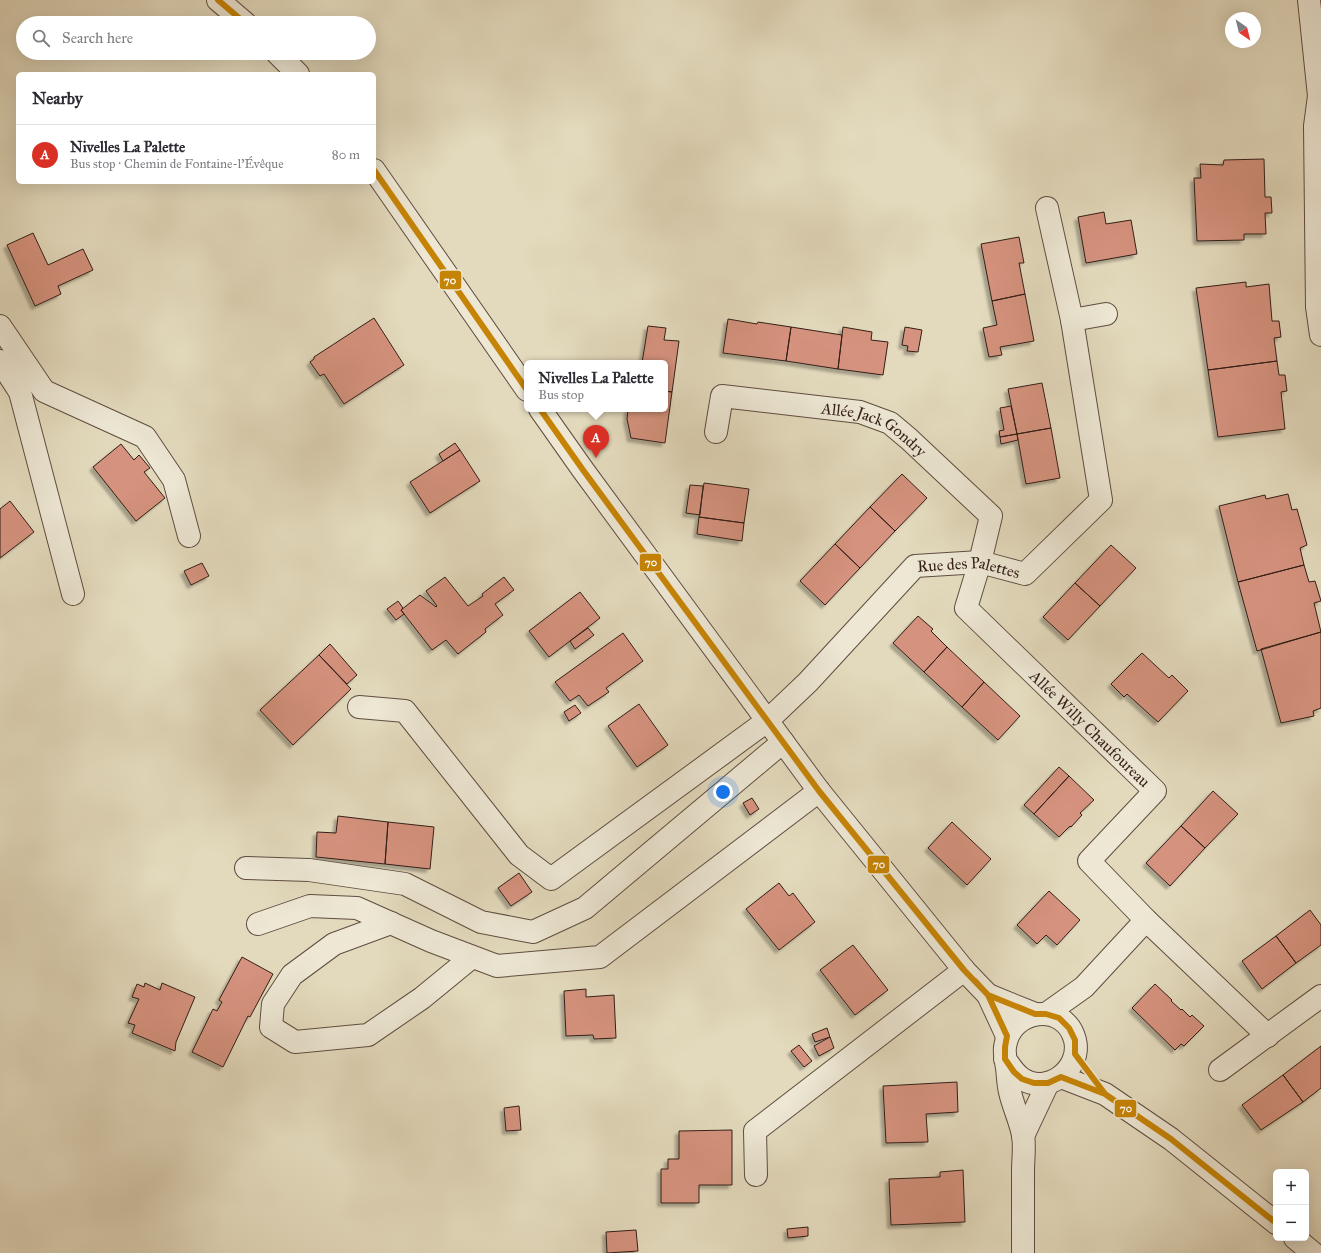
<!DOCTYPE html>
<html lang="en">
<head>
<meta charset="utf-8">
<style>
  :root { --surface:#fff; --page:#f7f7f7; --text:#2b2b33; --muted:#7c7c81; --line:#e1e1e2; --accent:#d93025 }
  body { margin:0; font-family:"IM FELL Great Primer",serif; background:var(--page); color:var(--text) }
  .controls { position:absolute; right:12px; bottom:12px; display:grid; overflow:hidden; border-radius:6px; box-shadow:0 4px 16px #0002 }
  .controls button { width:36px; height:36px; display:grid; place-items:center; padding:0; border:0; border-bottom:1px solid var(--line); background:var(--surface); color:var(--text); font:20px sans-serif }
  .compass { position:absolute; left:1225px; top:12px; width:36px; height:36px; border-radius:50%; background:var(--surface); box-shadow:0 4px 16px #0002; rotate:145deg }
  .you { position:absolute; left:723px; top:792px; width:14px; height:14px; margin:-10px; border:3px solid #fff; border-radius:50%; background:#1a73e8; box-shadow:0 0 0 6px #1a73e833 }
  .badge { display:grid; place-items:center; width:26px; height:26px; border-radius:50%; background:var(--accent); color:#fff; font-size:13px; font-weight:700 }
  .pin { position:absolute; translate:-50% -33px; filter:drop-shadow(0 1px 2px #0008) }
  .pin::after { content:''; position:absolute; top:21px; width:14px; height:12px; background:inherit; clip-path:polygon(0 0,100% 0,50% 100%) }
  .popup { position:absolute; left:524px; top:360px; width:144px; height:52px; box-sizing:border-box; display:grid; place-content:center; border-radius:6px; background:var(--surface); filter:drop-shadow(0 1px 3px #0005); font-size:13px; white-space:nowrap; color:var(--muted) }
  .popup b { font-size:15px; color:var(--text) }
  .popup::after { content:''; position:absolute; left:50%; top:100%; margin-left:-8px; border:8px solid transparent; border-top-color:var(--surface) }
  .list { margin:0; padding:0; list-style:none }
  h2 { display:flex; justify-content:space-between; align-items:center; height:52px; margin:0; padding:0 16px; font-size:17px }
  h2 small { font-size:13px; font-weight:400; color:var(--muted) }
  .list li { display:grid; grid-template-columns:26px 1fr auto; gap:12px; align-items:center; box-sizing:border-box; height:60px; padding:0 16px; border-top:1px solid var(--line) }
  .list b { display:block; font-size:15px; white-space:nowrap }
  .list p { margin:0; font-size:13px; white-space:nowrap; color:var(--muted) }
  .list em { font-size:13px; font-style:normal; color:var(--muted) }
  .icon { flex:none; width:22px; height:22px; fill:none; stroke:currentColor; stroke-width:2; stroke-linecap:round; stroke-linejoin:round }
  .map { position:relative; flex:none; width:1321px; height:1253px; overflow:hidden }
  .search { position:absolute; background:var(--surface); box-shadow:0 4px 16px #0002; left:16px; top:16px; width:360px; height:44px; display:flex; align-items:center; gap:10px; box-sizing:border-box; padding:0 14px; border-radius:22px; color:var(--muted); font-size:15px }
  .panel { position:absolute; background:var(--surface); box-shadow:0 4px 16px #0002; left:16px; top:72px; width:360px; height:112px; border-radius:6px }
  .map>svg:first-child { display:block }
  .building { fill:#d5927e; stroke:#331e17; filter:url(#shadow) }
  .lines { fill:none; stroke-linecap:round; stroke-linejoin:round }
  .minor-casing { stroke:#5f4d40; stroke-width:24 }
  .minor { stroke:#ede7d4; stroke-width:22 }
  .bus-1-casing { stroke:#ede7d4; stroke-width:9 }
  .bus-1 { stroke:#c68406; stroke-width:6 }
  .labels { text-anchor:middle; stroke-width:3.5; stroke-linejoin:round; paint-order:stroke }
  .street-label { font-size:16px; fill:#331e17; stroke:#ede7d4 }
  .line-badge { stroke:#ede7d4; stroke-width:1.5 }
  .badge-label { font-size:11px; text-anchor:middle; font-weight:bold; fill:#fff }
</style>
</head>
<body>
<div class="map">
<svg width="1321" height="1253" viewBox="0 0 1321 1253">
  <defs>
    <filter id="shadow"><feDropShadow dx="-3.5" dy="3.5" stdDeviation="1" flood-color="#0004"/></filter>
  </defs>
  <rect width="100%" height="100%" fill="#e3dabd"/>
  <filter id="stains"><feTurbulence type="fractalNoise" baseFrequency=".005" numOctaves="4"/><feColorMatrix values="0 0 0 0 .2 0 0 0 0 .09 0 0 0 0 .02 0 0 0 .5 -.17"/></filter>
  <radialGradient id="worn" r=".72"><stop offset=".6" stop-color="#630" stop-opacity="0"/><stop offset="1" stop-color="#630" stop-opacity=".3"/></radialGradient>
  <path class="building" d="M1264,159L1265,197H1271L1272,213H1265L1266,234H1244V240L1197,241L1194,178H1201L1200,164L1223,165L1224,160Z
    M1104,212L1106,224L1131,220L1137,254L1086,263L1078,217Z
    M33,233L48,265L83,249L93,270L58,286L61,294L35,306L7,245Z
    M1019,237L1024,263H1019L1025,294L992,301L981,244Z
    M1246,282V287L1269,284L1272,321H1279L1281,337L1274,338L1277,361L1208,370L1196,288Z
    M1025,294L1034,341L1000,347L1002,355L989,357L983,328L997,325L992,301Z
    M374,318L404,365L344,404L324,374L320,376L310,362L314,359V357Z
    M728,319L757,324L758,322L791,327L786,361L723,353Z
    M648,326L666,328L664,340L679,341L672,392L665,391V363H642Z
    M791,327L842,335L838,369L786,361Z
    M843,327L872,332L871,340L888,342L883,375L838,369Z
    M905,327L922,330L918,352L907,351L908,346L902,345Z
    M1277,361L1279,375H1285L1287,391L1281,392L1285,429L1218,437L1208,370Z
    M1042,383L1051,428L1017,434L1008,389Z
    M665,391L672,392L665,443L631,438L627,419L628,409H665Z
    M1011,406L1017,434L1000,437L999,431L1004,430L1000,408Z
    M1051,428L1060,478L1026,484L1017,434Z
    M1017,434L1018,440L1001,444L1000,437Z
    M455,443L460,450L443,461L439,454Z
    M121,444L134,460L139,455L150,468L144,472L165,498L136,521L93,467Z
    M460,450L480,481L430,513L410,482Z
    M902,474L927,498L895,531L870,507Z
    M704,483L749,489L744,523L699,517Z
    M690,485L703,486L700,515L686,513Z
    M1288,494L1292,510L1297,509L1307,545L1300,548L1304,565L1238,582L1219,506L1265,495L1266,499Z
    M10,501L34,532L0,558V509Z
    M870,507L895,531L860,568L835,544Z
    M699,517L744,523L742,541L697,534Z
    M835,544L860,568L825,605L800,581Z
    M1111,545L1136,568L1100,606L1075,583Z
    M202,563L209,576L191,585L184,571Z
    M1304,565L1309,582L1315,581L1321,601L1314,603L1321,632L1257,651L1238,582Z
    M445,577L468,606L483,596L482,594L504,577L514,590L495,604L503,615L485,629L486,632L458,654L446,640L432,650L401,610L420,595L436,607L437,606L426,591Z
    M1075,583L1100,606L1068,640L1043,617Z
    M580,592L600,618L549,657L529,631Z
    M398,601L403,608L401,610L404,614L396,620L387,609Z
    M918,616L933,629L931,631L947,647L924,672L893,643Z
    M588,628L594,635L575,649L570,641Z
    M1321,632V708L1313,711L1314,716L1281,723L1261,649Z
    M623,633L643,661L606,688L609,692L588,706L579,695L570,701L555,682Z
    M330,644L357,675L347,684L319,655Z
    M947,647L984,682L962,707L924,672Z
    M1142,653L1169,678L1172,675L1188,691L1158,722L1127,694L1124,697L1111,684Z
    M319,655L351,689L293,745L260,710Z
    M984,682L1020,716L998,740L962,707Z
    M639,704L668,745L637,767L608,726Z
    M575,705L581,713L569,721L564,712Z
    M1059,767L1069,776L1034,814L1024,805Z
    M1069,776L1094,800L1080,813L1082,815L1071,827L1070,826L1059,837L1034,814Z
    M1213,791L1238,814L1205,848L1181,826Z
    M752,798L759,809L750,815L743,803Z
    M338,816L388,822L385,864L316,857L317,832L336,833Z
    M388,822L434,827L430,869L385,864Z
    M952,822L991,859L967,885L928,848Z
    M1181,826L1205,848L1170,886L1146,863Z
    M519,873L532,892L511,906L498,888Z
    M779,883L789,896L793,893L815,922L779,950L746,909Z
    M1049,891L1080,920L1057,945L1046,935L1037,944L1017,925Z
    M1310,910L1321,925V945L1296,963L1276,936Z
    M1276,936L1296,963L1262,989L1242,961Z
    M853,945L888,990L855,1015L820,970Z
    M242,957L273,974L250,1017L248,1016L223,1067L192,1052L213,1009L217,1011L222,1002L219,1000Z
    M145,983L160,990L162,983L195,997L176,1042L175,1051L132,1033L135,1025L128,1023L139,999L132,997L137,984L144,987Z
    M1155,984L1172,1000L1171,1001L1181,1010L1182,1009L1190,1017L1192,1015L1204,1026L1184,1046L1181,1044L1175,1050L1132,1008Z
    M586,989V997L614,995L616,1038L594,1039L593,1035L566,1036L564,991Z
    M827,1028L830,1037L815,1042L812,1034Z
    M830,1037L834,1048L819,1056L814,1046Z
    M799,1045L812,1061L804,1067L791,1051Z
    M1321,1046V1088L1303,1102L1283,1075Z
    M1283,1075L1303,1102L1261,1130L1242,1105Z
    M957,1082L958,1112L926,1114L928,1142L886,1143L883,1086Z
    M519,1106L521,1130L506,1131L504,1108Z
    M732,1130V1185H699V1203H661V1169H668V1159H679V1131Z
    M963,1170L965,1222L891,1225L889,1179L940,1177V1172Z
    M808,1227V1236L788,1238L787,1229Z
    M636,1230L638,1251L607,1253L606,1232Z"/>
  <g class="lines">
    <g class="minor-casing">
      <g id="minor">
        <path d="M218,0L245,23"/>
        <path d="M1309,0L1319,96L1315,126L1317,307L1321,335"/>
        <path d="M277,53L298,74"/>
        <path d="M374,170L527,390"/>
        <path d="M1072,320L1106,314"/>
        <path d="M0,326L44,391L145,437L174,480L189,536"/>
        <path d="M0,361L20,392L73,594"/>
        <path d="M540,409L583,470L819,791L964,970L988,995L1007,1036"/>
        <path id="s1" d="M716,432L722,396L860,412L890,423L909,439L991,516L980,562L966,608L1155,791L1089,861L1146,920L1268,1036"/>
        <path id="s2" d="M359,707L405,711L519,855L551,879L767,721L808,682L915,566L980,562L1025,574L1101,500L1072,320L1047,208"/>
        <path d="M246,868L309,870L405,884L481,922L533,932L585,908L783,742"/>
        <path d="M391,923L334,944L292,975L273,1004L271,1027L295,1042L368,1035L422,998L472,957"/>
        <path d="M258,924L310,906L357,908L431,941L497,966L600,957L819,791"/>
        <path d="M988,995L1035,1014"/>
        <path d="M1046,1014L1084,987L1146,920"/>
        <path d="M1005,1059C1010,1066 1014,1073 1021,1078C1046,1096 1082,1070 1075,1040C1065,1001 1010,1008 1005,1047C1004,1053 1006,1061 1007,1068C1008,1076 1008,1084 1010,1092C1013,1106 1020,1120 1023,1135C1025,1146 1023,1160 1023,1171C1023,1199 1023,1226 1023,1253"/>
        <path d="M1220,1070L1321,996"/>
        <path d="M1061,1077L1105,1094L1171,1139L1276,1223"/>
        <path d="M1023,1136L1048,1083"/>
        <path d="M756,1175L755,1131L964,970"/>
        <path d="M1295,1238L1313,1253"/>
      </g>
    </g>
    <use href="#minor" class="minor"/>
    <g class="bus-1-casing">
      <path id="bus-1" d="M218,0L245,23
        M374,170L527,390
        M540,409L583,470L819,791L964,970L988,995L1007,1036L1005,1047V1059L1014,1072L1022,1079L1034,1083H1048L1061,1077L1105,1094L1171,1139L1276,1223
        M975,981L988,995L1035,1014H1046L1059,1018L1069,1028L1075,1040V1054L1105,1094L1115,1101"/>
    </g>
    <use href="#bus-1" class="bus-1"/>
  </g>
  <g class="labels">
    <g class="street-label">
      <text dy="6" stroke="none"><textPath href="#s1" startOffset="195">Allée Jack Gondry</textPath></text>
      <text dy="6" stroke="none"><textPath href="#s2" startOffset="806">Rue des Palettes</textPath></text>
      <text dy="6" stroke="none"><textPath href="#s1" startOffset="613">Allée Willy Chaufoureau</textPath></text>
    </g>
  </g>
  <g class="line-badge">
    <rect x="439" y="270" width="23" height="20" rx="4" fill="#c68406"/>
    <rect x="639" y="553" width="23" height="19" rx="4" fill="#c68406"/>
    <rect x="867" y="855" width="23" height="19" rx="4" fill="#c68406"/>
    <rect x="1114" y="1099" width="23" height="19" rx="4" fill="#c68406"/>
  </g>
  <g class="badge-label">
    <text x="450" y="284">70</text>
    <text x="651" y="566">70</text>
    <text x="879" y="868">70</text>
    <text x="1126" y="1112">70</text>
  </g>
  <rect width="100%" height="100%" filter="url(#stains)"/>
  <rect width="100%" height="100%" fill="url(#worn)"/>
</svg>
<div class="controls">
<button>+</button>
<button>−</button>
</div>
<svg class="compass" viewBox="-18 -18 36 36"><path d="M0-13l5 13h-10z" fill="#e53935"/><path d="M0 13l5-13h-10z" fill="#7c7c81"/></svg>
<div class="you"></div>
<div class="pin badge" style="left:596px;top:458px">A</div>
<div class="popup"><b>Nivelles La Palette</b>Bus stop</div>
<div class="search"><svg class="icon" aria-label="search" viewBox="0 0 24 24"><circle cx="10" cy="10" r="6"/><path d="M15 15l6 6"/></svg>Search here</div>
<section class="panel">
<h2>Nearby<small></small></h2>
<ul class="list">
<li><span class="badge">A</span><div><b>Nivelles La Palette</b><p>Bus stop · Chemin de Fontaine-l'Évêque</p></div><em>80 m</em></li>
</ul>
</section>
</div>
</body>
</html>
